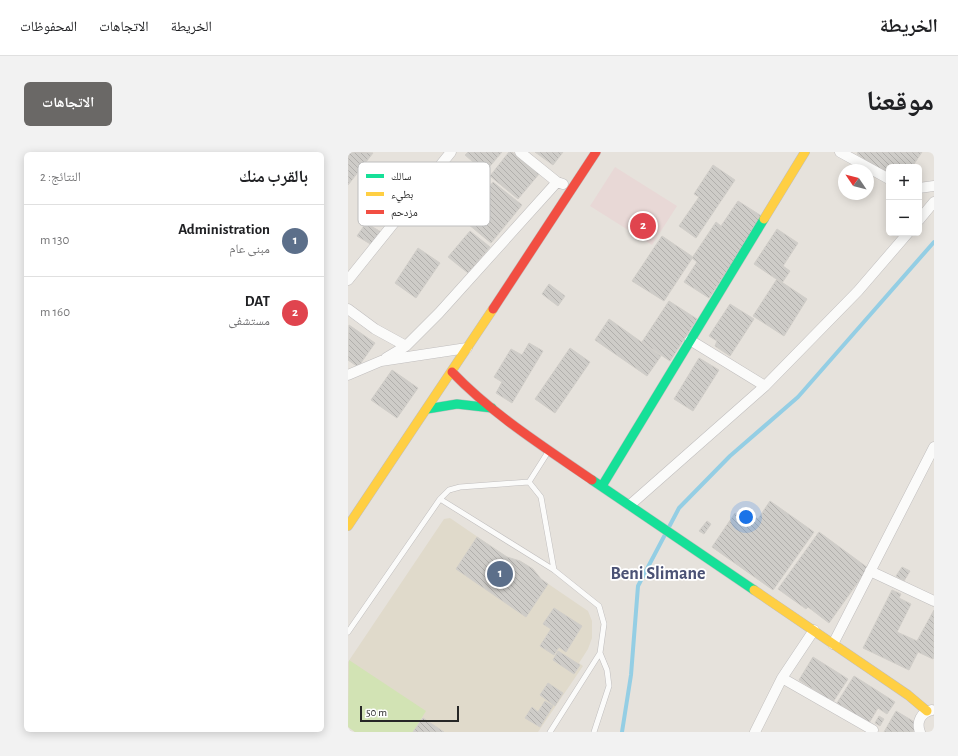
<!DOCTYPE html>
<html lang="ar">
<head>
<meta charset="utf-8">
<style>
  :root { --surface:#fff; --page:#f2f2f2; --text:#202124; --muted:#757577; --line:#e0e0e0; --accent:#6a6866 }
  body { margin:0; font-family:"Alegreya Sans","Noto Naskh Arabic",sans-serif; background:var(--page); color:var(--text); direction:rtl }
  .controls { position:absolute; right:12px; top:12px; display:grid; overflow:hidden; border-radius:6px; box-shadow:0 2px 10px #0003 }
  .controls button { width:36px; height:36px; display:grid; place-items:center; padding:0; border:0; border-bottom:1px solid var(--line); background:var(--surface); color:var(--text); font:20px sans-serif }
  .compass { position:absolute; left:490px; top:12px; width:36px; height:36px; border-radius:50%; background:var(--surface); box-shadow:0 2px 10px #0003; rotate:305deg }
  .scale { position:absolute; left:12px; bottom:10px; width:99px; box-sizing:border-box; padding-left:4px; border:2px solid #272727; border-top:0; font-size:11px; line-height:14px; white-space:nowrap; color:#272727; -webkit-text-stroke:3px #fff; paint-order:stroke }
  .you { position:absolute; left:398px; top:365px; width:14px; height:14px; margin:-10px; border:3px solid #fff; border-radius:50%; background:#1a73e8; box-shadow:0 0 0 6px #1a73e833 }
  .badge { display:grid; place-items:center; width:26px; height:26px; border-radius:50%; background:var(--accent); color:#fff; font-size:13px; font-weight:700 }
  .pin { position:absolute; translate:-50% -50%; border:2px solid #fff; box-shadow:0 1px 4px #0006 }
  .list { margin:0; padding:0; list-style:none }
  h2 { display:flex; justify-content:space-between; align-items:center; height:52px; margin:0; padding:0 16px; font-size:17px }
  h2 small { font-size:13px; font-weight:400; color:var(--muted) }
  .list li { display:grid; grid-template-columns:26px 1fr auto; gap:12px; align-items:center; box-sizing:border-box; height:72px; padding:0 16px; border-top:1px solid var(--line) }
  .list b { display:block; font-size:15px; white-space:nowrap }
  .list p { margin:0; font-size:13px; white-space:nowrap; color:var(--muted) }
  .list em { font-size:13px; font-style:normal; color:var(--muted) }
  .map { position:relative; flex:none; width:586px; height:580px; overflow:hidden; direction:ltr; border-radius:6px }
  header { display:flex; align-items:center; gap:24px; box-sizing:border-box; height:56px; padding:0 20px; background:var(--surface); border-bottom:1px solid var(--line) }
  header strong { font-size:19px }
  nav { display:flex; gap:22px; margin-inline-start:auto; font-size:14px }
  .intro { display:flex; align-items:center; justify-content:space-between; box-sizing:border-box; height:96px; padding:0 24px }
  h1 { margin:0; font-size:28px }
  .button { padding:10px 18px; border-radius:6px; background:var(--accent); color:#fff; font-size:14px; font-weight:700 }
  main { display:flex; gap:24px; padding:0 24px }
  aside { flex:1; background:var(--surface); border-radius:6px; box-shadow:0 2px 10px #0003 }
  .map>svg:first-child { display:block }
  .education { fill:#e0dacb }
  .medical { fill:#e8d8d6 }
  .pitch { fill:#d2e3b4 }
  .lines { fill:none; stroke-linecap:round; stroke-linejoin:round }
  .stream { stroke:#94cee4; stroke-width:4 }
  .building { fill:url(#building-back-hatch); stroke:#d1cec9 }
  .lane-casing { stroke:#c0bebe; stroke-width:6 }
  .street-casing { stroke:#c0bebe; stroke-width:11 }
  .fast-casing { stroke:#c0bebe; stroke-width:10 }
  .slow-casing { stroke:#c0bebe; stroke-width:10 }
  .jam-casing { stroke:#c0bebe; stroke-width:10 }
  .lane { stroke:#fbfbfa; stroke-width:5 }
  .street { stroke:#fbfbfa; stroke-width:10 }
  .fast { stroke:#16e098; stroke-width:9 }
  .slow { stroke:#ffcf43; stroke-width:9 }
  .jam { stroke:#f24e42; stroke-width:9 }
  .labels { text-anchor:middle; stroke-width:3.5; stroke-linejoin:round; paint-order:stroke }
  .district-label { font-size:18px; font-weight:bold; fill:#4b5275; stroke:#fff }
  .key { fill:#fff; stroke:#bebebe; stroke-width:1 }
  .key-label { font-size:11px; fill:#272727 }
</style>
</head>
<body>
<header>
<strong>الخريطة</strong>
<nav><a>الخريطة</a><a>الاتجاهات</a><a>المحفوظات</a></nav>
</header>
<div class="intro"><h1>موقعنا</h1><a class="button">الاتجاهات</a></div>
<main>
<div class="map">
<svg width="586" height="580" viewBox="0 0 586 580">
  <defs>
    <pattern id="building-back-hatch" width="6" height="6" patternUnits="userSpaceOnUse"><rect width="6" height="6" fill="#ceccc8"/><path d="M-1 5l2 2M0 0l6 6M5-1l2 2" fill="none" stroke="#b1afac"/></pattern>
  </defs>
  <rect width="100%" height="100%" fill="#e6e2dc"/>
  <path class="education" d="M102,366L159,405L172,409L185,417L193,427L240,459L244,469V486L240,497L231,511L235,514L190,580H7L0,575V510L96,367Z"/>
  <path class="medical" d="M267,15L329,54L304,93L242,54Z"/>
  <path class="pitch" d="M1,508L78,559L65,580H7L0,575Z"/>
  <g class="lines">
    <path class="stream" d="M274,580L283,523L290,434L331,356L382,304L450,245L586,90"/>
  </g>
  <path class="building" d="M0,0L25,1L0,33Z
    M120,0H154L137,20L117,3Z
    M161,0H164L191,22L170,47L142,24Z
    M187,0H215L205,13Z
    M510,0H574L564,15H541V19L538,22L509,2Z
    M365,13L387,28L348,86L331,74L351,45L346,42Z
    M145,30L174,53L143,91L114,67Z
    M390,49L415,65L361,146L336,130L349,110L344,106L368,70L373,74Z
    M18,71L33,80L24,93L9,84Z
    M429,77L450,91L435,114L442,119L434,131L406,112Z
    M122,79L142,95L120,121L100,105Z
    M314,84L345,105L316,149L284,129Z
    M70,96L92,111L68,146L47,131Z
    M429,127L459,147L436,184L405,164Z
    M201,132L217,144L210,154L194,142Z
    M321,149L349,167L322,209L294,190Z
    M382,152L406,167L382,204L367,194L369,189L361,184Z
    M261,167L313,204L299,224L247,188Z
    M1,173L27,191L10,215L0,208Z
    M181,191L195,199L164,251L148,241L154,230L146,225L163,197L174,203Z
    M222,196L242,210L207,261L187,247Z
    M351,206L371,218L345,259L326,247Z
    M44,218L70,236L49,266L23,248Z
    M422,349L466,380L425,438L364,395L387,361L398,369L403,362L410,367Z
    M359,369L363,372L356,382L351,379Z
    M471,380L520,416L481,471L460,455L458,457L430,437Z
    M129,385L159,405L172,409L185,417L193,427L200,432L178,465L108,417Z
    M554,415L562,419L556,429L548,424Z
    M544,438L553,442L551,446L563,452L549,480L569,489L586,458V505L585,507L570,500L561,518L515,496Z
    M206,456L234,474L218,500L211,495L206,503L192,494L203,477L195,472Z
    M210,499L232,513L226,522L205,508Z
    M465,505L500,527L485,550L451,528Z
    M506,524L547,550L539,562L530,556L521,571L489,551Z
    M200,531L215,541L207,554L192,543Z
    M197,549L205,554L192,575L177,566L184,555L190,560Z
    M548,559L570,572L565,580H536Z
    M531,564L536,567L532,574L527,571Z
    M75,566L96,580H65Z"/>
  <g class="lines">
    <g class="lane-casing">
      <path id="lane" d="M181,330L200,300
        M92,347L206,418L251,454L256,472L252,501L202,580
        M0,480L92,347L101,338L112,335L181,330L193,345L206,418
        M246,580L261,534L259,518L252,501"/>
    </g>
    <g class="street-casing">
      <path id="street" d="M172,0L209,30L215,32
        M492,0L541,27
        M571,36L586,34
        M571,68L586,50
        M0,128L103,0
        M0,157L27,177L58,194L38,206
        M342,188L417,234
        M58,194L91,161L209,30
        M0,223L33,209L119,196
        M282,353L417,234L510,139L560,81
        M522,419L586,449
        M485,492L586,295
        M434,526L525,578
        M407,580L434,526L466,478
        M572,580C568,570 573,560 584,558"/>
    </g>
    <g class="fast-casing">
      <path id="fast" d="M79,257L109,252L144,256
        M244,328L406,438
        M254,334L416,67"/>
    </g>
    <g class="slow-casing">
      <path id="slow" d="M416,67L457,0
        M0,374L145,157
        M406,438L560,543L579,559"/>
    </g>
    <g class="jam-casing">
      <path id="jam" d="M145,157L248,0
        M104,220C144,262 196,295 244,328"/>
    </g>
    <use href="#lane" class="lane"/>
    <use href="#street" class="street"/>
    <use href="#fast" class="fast"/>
    <use href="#slow" class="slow"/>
    <use href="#jam" class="jam"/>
  </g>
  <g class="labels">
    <g class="district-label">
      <text x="310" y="427">Beni Slimane</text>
    </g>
  </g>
  <rect x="10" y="10" width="132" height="64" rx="6" class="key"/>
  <rect x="18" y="22" width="18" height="4" fill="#16e098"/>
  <rect x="18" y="40" width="18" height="4" fill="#ffcf43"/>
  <rect x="18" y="58" width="18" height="4" fill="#f24e42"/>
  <g class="key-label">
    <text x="43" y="28">سالك</text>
    <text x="43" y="46">بطيء</text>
    <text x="43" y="64">مزدحم</text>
  </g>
</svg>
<div class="controls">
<button>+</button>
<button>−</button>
</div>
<svg class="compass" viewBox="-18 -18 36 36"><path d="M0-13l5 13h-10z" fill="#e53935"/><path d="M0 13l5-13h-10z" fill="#757577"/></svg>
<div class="scale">50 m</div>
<div class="you"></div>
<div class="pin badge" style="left:152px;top:422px;background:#5c6f8a">1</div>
<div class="pin badge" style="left:295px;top:74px;background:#e0444e">2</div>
</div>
<aside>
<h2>بالقرب منك<small>النتائج: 2</small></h2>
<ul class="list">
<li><span class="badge" style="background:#5c6f8a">1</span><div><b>Administration</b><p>مبنى عام</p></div><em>130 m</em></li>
<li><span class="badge" style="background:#e0444e">2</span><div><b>DAT</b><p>مستشفى</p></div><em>160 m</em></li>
</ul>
</aside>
</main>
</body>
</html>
